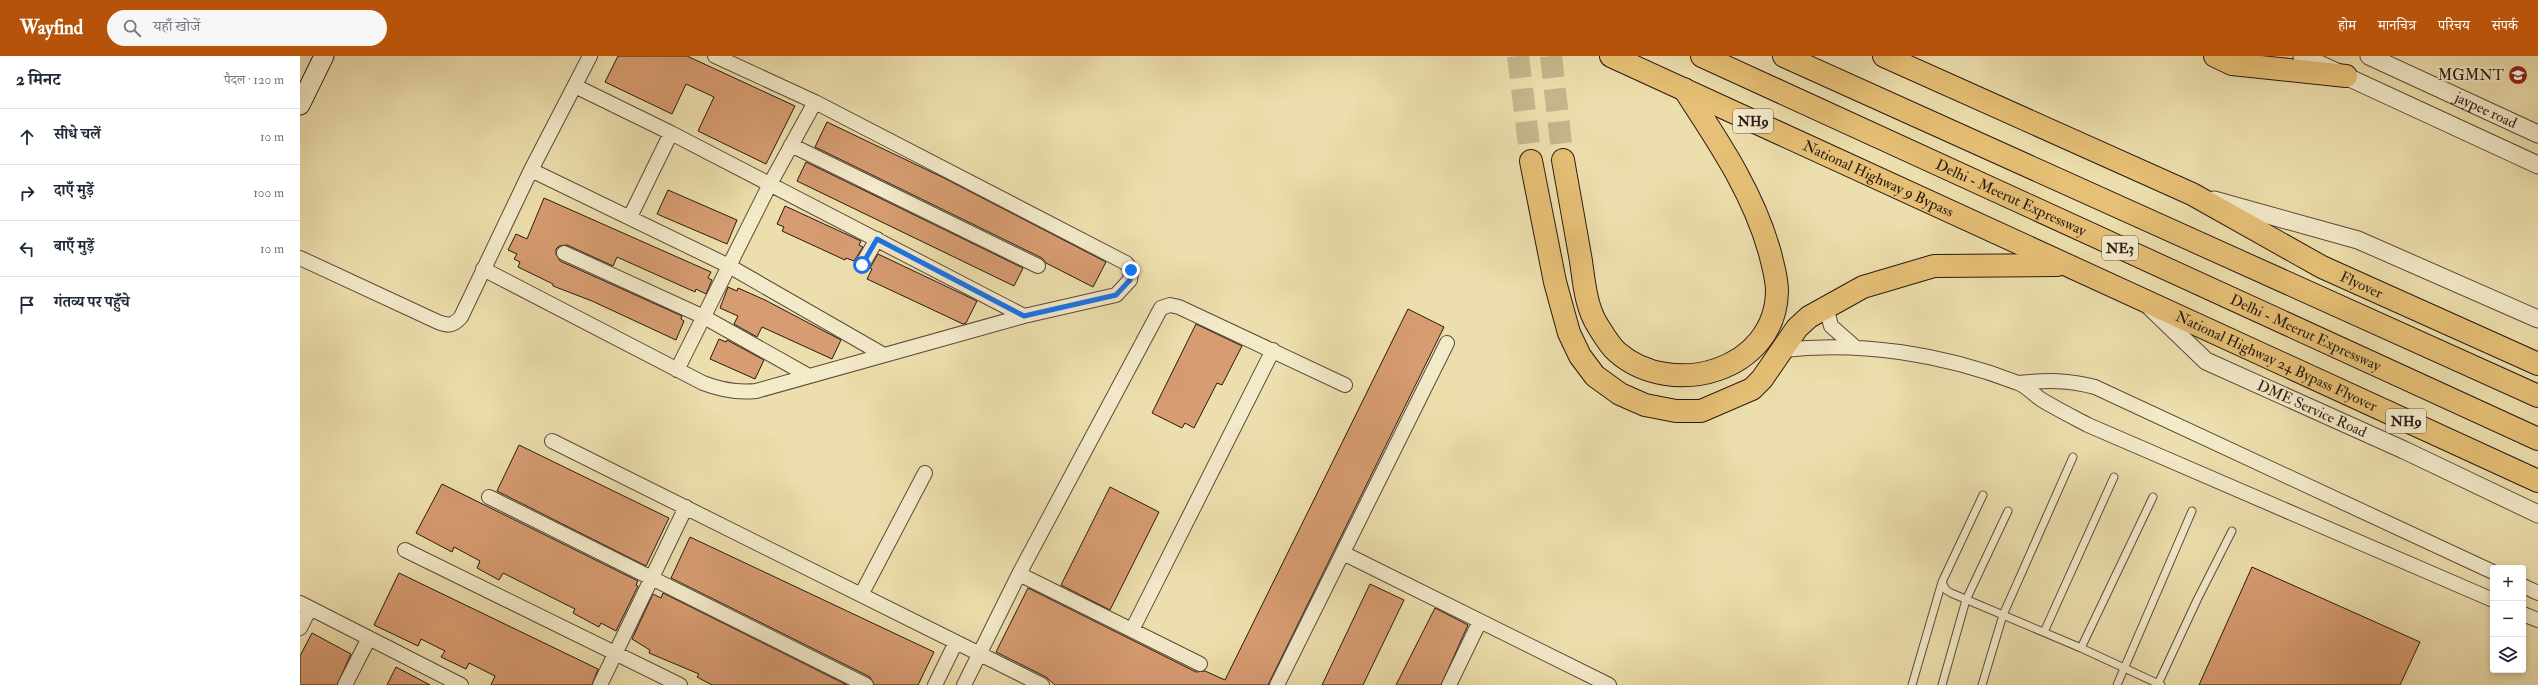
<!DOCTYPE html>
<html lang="hi">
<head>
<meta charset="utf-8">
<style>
  :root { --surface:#fff; --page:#f6f6f7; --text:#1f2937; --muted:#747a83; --line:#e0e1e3; --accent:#b45309 }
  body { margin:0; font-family:"IM FELL Double Pica","Noto Serif Devanagari",serif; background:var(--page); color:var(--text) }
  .controls { position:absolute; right:12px; bottom:12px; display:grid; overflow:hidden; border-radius:4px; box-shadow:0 2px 6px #0003 }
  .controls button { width:36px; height:36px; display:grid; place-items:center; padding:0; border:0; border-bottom:1px solid var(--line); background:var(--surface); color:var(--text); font:20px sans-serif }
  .stop { position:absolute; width:12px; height:12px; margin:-9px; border:3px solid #1a73e8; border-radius:50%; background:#fff }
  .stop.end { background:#1a73e8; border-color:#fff; box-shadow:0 1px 4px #0008 }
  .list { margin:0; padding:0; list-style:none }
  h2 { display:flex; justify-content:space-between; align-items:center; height:52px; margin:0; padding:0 16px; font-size:17px }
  h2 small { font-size:13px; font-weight:400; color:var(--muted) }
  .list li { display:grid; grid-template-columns:26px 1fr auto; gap:12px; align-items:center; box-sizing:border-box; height:56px; padding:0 16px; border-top:1px solid var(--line) }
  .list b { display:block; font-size:15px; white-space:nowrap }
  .list em { font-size:13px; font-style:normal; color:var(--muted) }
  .icon { flex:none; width:22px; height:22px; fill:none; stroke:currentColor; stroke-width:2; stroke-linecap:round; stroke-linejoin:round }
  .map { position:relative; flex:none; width:2238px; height:629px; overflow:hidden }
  header { display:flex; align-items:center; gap:24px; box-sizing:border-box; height:56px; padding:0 20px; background:var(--accent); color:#fff }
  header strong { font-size:19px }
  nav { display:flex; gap:22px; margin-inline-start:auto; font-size:14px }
  .search { width:280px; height:36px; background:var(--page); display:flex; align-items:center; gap:10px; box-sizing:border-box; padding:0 14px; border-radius:22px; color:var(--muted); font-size:15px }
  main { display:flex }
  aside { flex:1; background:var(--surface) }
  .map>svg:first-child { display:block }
  .building { fill:#d79c71; stroke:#291911 }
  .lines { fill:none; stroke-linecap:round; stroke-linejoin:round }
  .trunk-tunnel { stroke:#c6b78e; stroke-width:22; stroke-dasharray:22 11; stroke-linecap:butt }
  .service-casing { stroke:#5a4a38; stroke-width:9 }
  .minor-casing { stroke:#5a4a38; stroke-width:16 }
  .tertiary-casing { stroke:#5a4a38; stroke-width:19 }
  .secondary-casing { stroke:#291911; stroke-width:21 }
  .trunk-casing { stroke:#291911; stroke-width:24 }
  .motorway-casing { stroke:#291911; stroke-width:24 }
  .service { stroke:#f3eaca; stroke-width:7 }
  .minor { stroke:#f3eaca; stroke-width:14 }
  .tertiary { stroke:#f3eaca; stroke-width:17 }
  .secondary { stroke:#f3eaca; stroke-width:19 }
  .trunk { stroke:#e6c076; stroke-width:22 }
  .motorway { stroke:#e6c076; stroke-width:22 }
  .route { stroke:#1a73e8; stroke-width:5 }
  .labels { text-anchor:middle; stroke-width:4; stroke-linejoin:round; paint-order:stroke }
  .shield { fill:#f3eaca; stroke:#665848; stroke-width:1 }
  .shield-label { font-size:14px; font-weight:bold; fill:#291911 }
  .poi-label { font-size:15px; fill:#291911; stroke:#f3eaca; text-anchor:end }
  .street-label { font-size:15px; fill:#291911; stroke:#f3eaca }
</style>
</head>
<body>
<header>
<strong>Wayfind</strong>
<div class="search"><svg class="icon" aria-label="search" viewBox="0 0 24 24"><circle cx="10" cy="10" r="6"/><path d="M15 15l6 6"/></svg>यहाँ खोजें</div>
<nav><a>होम</a><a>मानचित्र</a><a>परिचय</a><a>संपर्क</a></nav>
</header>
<main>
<aside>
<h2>2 मिनट<small>पैदल · 120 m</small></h2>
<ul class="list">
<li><svg class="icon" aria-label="ahead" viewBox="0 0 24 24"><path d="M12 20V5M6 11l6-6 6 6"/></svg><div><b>सीधे चलें</b></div><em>10 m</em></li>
<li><svg class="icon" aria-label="right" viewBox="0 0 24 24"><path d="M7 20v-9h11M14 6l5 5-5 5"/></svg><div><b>दाएँ मुड़ें</b></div><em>100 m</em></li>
<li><svg class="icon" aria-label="left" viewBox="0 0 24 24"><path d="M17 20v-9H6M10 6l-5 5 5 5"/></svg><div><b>बाएँ मुड़ें</b></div><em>10 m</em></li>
<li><svg class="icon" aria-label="arrive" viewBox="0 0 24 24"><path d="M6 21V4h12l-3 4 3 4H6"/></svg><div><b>गंतव्य पर पहुँचे</b></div></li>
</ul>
</aside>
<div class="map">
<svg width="2238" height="629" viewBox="0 0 2238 629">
  <rect width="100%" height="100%" fill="#eddfad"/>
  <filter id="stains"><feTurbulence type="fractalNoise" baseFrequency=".005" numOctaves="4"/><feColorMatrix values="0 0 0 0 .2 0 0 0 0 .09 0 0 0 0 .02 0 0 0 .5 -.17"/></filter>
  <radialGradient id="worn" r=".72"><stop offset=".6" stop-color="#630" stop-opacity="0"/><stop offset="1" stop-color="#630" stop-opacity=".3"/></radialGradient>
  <path class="building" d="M318,0H387L495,50L466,108L398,75L414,41L386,28L372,58L305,26Z
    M527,66L644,122L806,206L793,231L746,207L742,202L515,91Z
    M506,106L723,212L714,230L497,125Z
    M368,134L437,164L427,188L357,158Z
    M244,142L411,216L408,222L412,224L406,238L396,233L395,236L317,201L313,210L267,189L259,190L256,193V198L260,205L382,260L381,263L384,265L376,284L292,245L253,230V228L218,211L220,206L214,203L217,198L208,194L216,178L227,183Z
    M485,150L561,185L559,189L563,191L554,205L546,202L545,204L482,175L484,171L477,168Z
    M578,198L677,245L666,267L663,268L567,223L572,213L570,212Z
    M428,231L437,235L438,232L465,244L541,284L532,303L462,271L457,281L434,268L438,260L420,252Z
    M1108,253L1144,271L968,629H755L746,621L696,596L728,532L896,616L905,615L925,624Z
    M896,268L942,290L922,329L917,327L894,372L885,367L882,372L852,357Z
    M419,283L426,286L427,284L464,304L455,323L410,303Z
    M219,389L369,462L346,510L197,435Z
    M142,428L338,525L336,529L338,530L316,575L301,567L299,571L273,557L275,553L203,517L199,524L177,512L180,505L154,491L152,496L116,477Z
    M810,431L859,456L810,554L761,529Z
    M390,481L634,596L618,629H574L570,621L371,522Z
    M1952,511L2120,586L2100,629H1899Z
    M99,517L298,613L292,629H191L195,620L169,607L166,613L141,601L145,595L121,583L118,590L74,569Z
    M1070,528L1104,544L1063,629H1022Z
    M363,537L547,629H412L397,621L399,618L349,597L350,594L332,583L353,538L361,542Z
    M1135,552L1168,569L1141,629H1096Z
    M12,577L51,598L37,629H0V600Z
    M96,611L130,629H87Z"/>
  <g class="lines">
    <path class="trunk-tunnel" d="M1218,0L1231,105
      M1251,0L1263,104"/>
    <g class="service-casing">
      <path id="service" d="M1642,526L1646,534L1651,537L1781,592L1861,629
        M1744,576L1814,421
        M1781,592L1853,441
        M1858,628L1897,544L1932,475
        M1612,629L1642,526L1683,439
        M1642,629L1666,544L1708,455
        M1682,629L1703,559L1773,401
        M1817,629L1892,455"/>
    </g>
    <g class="minor-casing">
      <path id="minor" d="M275,30L371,77L724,260
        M491,89L738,210
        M231,114L429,210L584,299
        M330,161L371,77
        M264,197L404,261L509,320
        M0,202L138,266C148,270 153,270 161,261L231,114L290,0
        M562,209L577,183
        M183,213L403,327C421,334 437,337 456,335L724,260L816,239L830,224L831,214L826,207L515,46L415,0
        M1526,250L1531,270L1555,291
        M1482,294C1560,285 1644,298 1718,327C1727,330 1734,339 1742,344C1757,353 1773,361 1788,369L2193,544
        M377,314L470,128L515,46
        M1719,327C1747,324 1769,324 1795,331L2193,516
        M252,385L742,629
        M189,441L566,629
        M105,494L380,629
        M1043,497L1309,629
        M719,518L900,608
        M2223,530L2238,537
        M561,539L625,417
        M0,547L161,629
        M2223,558L2238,564
        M0,572L10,552
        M832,574L973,294
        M45,629L69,582
        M300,629L386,451
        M635,629L656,586
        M664,629L719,518L861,252L870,249L879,251L1045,329
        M977,629L1147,287
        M1149,629L1180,565"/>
    </g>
    <g class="tertiary-casing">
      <g id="tertiary">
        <path d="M2002,0L2238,109"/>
        <path id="s1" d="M2069,0L2238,78"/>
        <path d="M1914,144L2058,184L2238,263"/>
        <path id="s2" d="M1850,251L1906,305L2104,394L2238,458"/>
      </g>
    </g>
    <g class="secondary-casing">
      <path id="secondary" d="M0,49L24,0"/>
    </g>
    <g class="trunk-casing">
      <g id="trunk">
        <path id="s3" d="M1311,0L2238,425"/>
        <path id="s4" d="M1584,0L1892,138L2022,211L2238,308"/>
        <path d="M1915,0L1932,8L2046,20"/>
        <path d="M1263,104C1269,138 1275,171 1281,205C1284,226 1286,252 1298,270C1303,278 1310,290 1317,296C1372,344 1476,315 1477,235C1477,222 1473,210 1470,197C1453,136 1418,85 1384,33"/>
        <path d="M1231,105L1255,226L1269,277L1280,300L1295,320L1320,338L1345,349L1376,355H1401L1452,333L1462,323L1497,272L1509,261L1563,231L1634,210L1757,209"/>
      </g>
    </g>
    <g class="motorway-casing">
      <g id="motorway">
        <path id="s5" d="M1402,0L2238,383"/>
        <path d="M1484,0L2238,340"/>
      </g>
    </g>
    <use href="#service" class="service"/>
    <use href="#minor" class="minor"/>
    <use href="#tertiary" class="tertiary"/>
    <use href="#secondary" class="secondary"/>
    <use href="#trunk" class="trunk"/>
    <use href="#motorway" class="motorway"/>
  </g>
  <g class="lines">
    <path class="route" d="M562,209L577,183L724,260L816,239L830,224L831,214"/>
  </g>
  <defs>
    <g id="university-disc" transform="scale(1)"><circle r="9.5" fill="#8f2418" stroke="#f3eaca"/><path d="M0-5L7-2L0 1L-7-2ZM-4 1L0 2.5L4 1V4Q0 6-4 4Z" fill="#fff"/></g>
  </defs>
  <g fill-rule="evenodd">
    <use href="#university-disc" x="2218" y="19"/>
  </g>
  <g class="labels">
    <g class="shield">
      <rect x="1433" y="53" width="40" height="24" rx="3"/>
      <rect x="1802" y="180" width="36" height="24" rx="3"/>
      <rect x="2086" y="353" width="40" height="24" rx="3"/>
    </g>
    <g class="shield-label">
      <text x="1453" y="70">NH9</text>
      <text x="1820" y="197">NE3</text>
      <text x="2106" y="370">NH9</text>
    </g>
    <g class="poi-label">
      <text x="2204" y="24">MGMNT</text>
    </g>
    <g class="street-label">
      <text dy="5" stroke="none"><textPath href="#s1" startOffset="129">jaypee road</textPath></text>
      <text dy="5" stroke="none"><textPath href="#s3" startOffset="294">National Highway 9 Bypass</textPath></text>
      <text dy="5" stroke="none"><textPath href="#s5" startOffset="340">Delhi - Meerut Expressway</textPath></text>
      <text dy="5" stroke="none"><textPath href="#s4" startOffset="530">Flyover</textPath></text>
      <text dy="5" stroke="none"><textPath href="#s5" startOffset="664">Delhi - Meerut Expressway</textPath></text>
      <text dy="5" stroke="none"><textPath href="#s3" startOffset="732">National Highway 24 Bypass Flyover</textPath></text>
      <text dy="5" stroke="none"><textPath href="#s2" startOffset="194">DME Service Road</textPath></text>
    </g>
  </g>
  <rect width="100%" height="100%" filter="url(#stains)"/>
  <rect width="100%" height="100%" fill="url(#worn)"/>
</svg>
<div class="controls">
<button>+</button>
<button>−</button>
<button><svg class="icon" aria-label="layers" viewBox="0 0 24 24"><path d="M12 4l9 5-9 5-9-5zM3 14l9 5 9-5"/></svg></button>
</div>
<div class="stop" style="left:562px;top:209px"></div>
<div class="stop end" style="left:831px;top:214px"></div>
</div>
</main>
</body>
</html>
